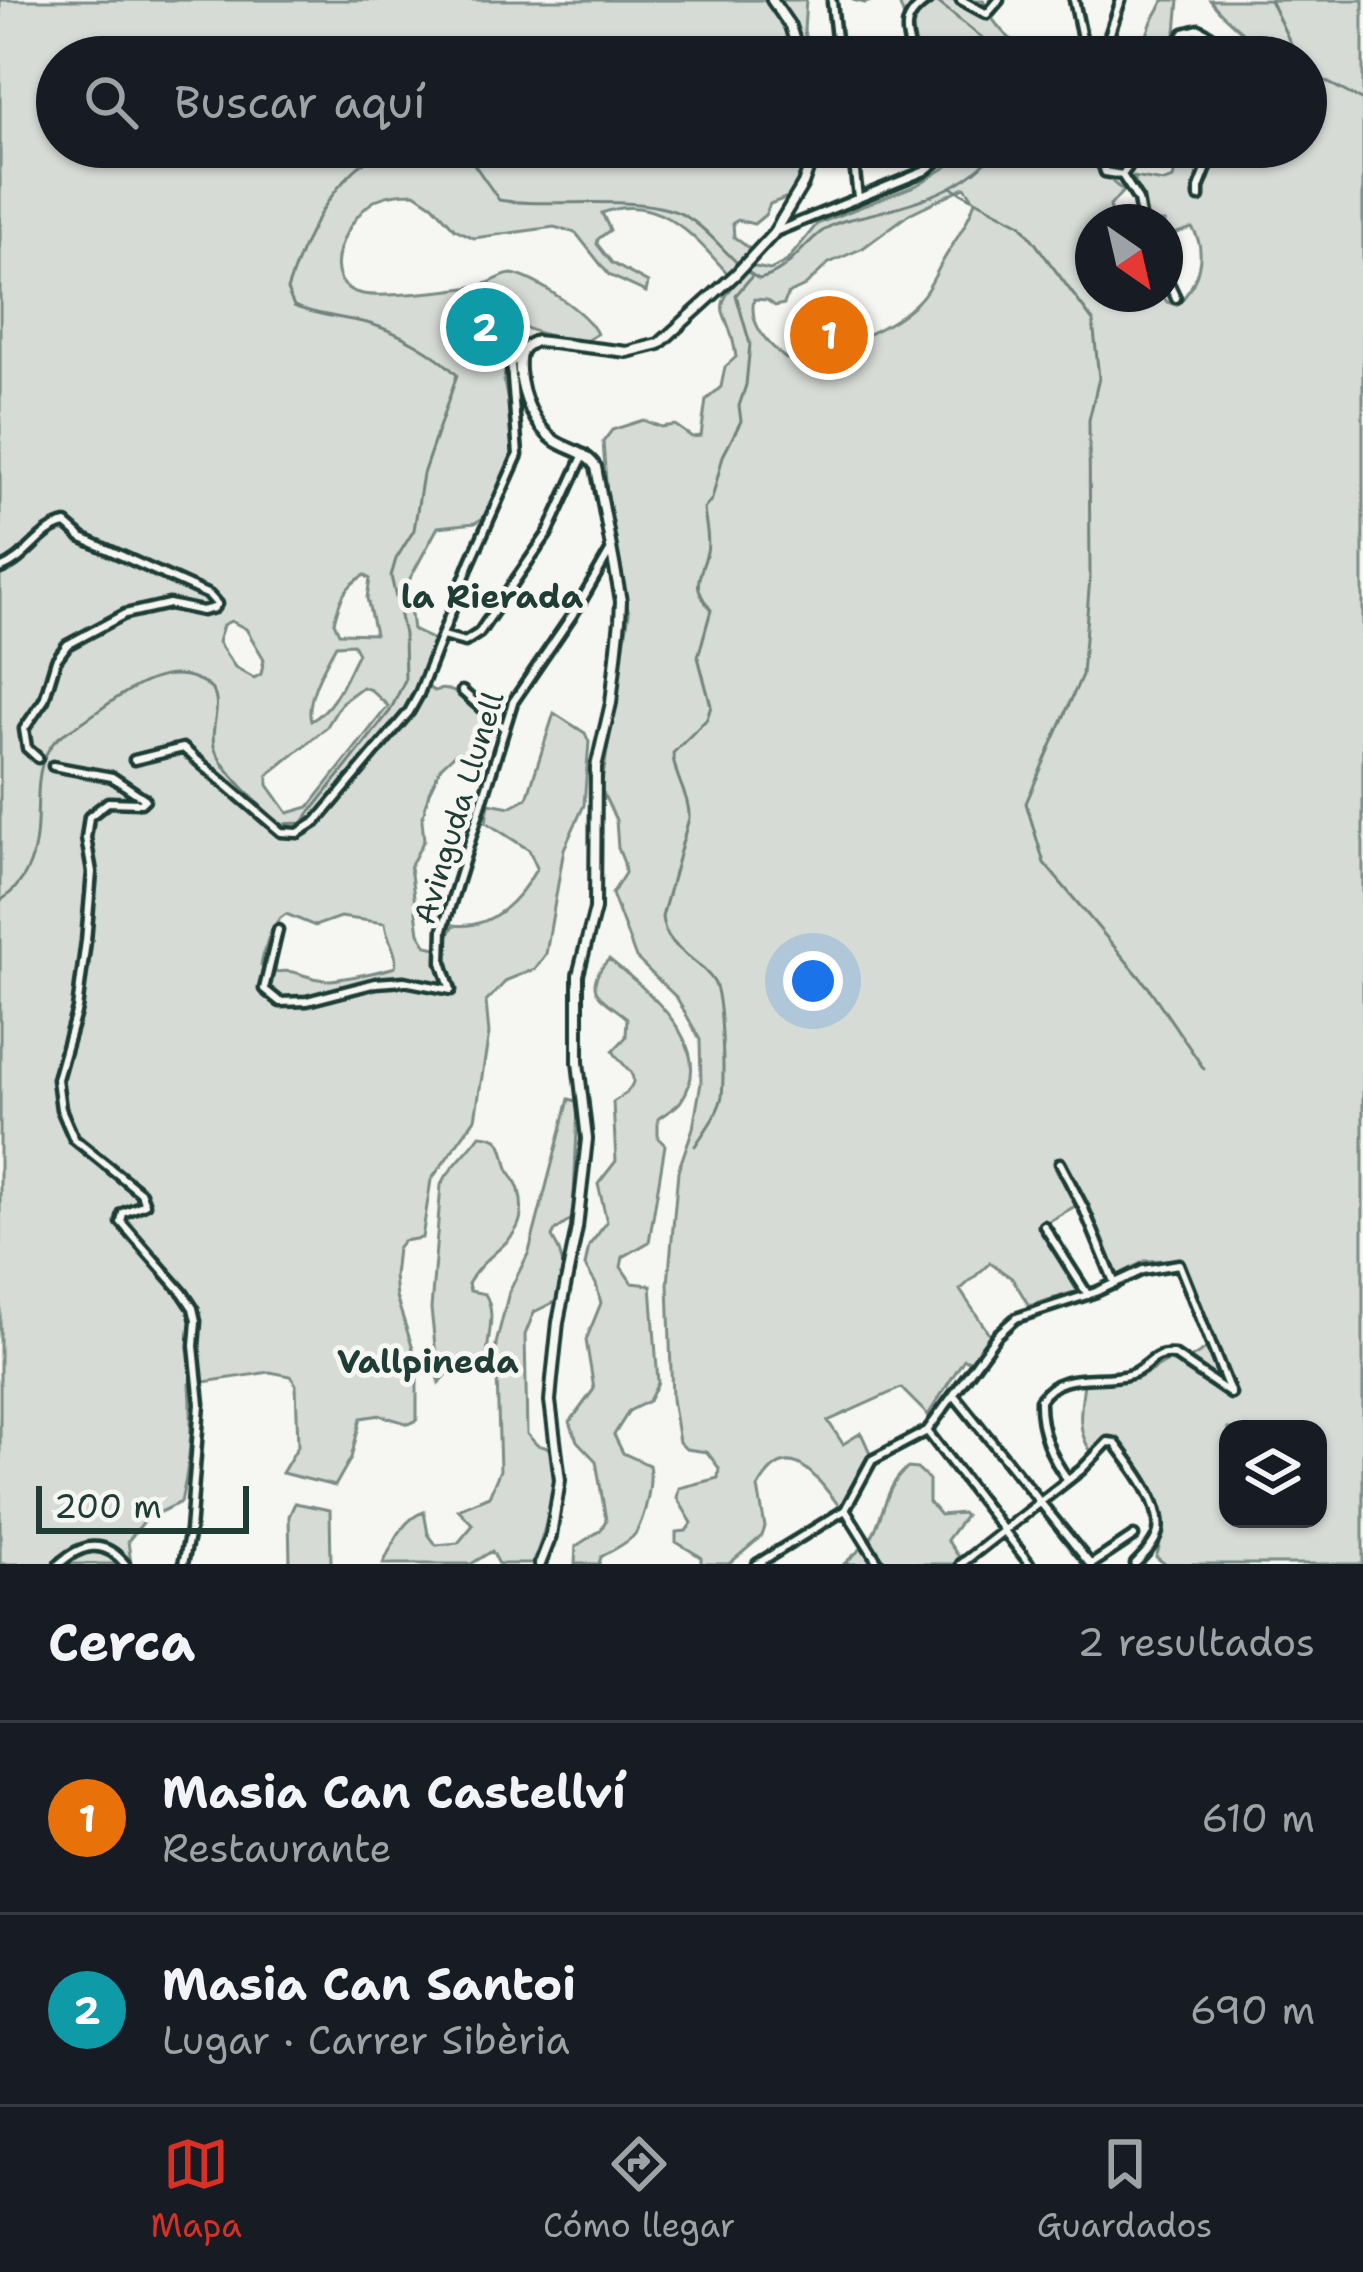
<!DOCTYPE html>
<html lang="es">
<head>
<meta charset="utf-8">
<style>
  :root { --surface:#171b24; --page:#242831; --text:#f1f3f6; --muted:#9ea1a6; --line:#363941; --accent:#d93025 }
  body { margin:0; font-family:"Shantell Sans",sans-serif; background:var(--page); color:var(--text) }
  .controls { position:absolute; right:36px; bottom:36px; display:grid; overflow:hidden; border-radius:24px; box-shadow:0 3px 9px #0004 }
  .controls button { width:108px; height:108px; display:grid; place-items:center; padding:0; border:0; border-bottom:3px solid var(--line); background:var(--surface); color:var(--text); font:60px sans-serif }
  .compass { position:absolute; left:1075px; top:204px; width:108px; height:108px; border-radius:50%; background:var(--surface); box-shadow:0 3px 9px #0004; rotate:146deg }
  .scale { position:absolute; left:36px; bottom:30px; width:213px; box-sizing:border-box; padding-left:12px; border:6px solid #1f3d34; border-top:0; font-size:33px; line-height:42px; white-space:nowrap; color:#1f3d34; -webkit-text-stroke:9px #f6f6f2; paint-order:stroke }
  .you { position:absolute; left:813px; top:981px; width:42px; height:42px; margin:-30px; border:9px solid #fff; border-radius:50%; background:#1a73e8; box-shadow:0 0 0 18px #1a73e833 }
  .badge { display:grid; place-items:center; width:78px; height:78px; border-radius:50%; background:var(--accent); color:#fff; font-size:39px; font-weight:700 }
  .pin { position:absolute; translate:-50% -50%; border:6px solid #fff; box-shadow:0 3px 12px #0006 }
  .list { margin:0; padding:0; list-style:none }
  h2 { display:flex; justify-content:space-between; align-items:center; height:156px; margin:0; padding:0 48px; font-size:51px }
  h2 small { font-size:39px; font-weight:400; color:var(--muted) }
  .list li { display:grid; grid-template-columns:78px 1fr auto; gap:36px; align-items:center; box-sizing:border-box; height:192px; padding:0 48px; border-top:3px solid var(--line) }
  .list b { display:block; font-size:45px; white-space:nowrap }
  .list p { margin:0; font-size:39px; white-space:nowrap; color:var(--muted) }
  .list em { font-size:39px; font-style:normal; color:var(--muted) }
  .icon { flex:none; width:66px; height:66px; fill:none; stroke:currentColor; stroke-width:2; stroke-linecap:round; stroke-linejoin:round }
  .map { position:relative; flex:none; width:1363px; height:1564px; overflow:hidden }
  .search { position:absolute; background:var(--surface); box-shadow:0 3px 9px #0004; left:36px; right:36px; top:36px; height:132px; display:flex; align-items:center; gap:30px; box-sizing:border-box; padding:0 42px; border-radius:66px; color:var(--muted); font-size:45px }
  .sheet { height:540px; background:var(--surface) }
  nav { display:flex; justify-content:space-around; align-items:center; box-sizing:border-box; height:168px; border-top:3px solid var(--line); background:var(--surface); font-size:33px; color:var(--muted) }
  nav a { display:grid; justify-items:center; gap:6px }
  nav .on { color:var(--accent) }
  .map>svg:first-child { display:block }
  .green { fill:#d6dbd6; stroke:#7a8c85; stroke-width:3; fill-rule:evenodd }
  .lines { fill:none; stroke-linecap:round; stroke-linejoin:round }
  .stream { stroke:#72847d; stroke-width:3 }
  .street-casing { stroke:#1f3d34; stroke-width:15 }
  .secondary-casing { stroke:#1f3d34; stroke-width:16 }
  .street { stroke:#f6f6f2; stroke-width:6 }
  .secondary { stroke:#f6f6f2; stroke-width:8 }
  .labels { text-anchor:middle; stroke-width:10; stroke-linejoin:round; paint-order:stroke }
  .street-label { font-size:30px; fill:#1f3d34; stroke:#f6f6f2 }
  .neighbourhood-label { font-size:33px; font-weight:bold; fill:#1f3d34; stroke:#f6f6f2 }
</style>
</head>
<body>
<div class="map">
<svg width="1363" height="1564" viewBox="0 0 1363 1564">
  <rect width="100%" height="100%" fill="#f6f6f2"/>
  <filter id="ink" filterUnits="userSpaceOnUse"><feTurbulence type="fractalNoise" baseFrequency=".00833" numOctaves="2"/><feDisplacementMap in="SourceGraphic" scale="24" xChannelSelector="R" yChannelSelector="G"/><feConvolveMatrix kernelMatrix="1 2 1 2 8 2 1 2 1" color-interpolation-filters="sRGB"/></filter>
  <g filter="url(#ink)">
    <path class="green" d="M0,0H806L804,31L810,53L799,57H57V147H811L793,195L770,204L765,215L754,224L738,220L733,223L734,237L754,252L729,275C696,238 658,191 602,213L610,230L598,239L597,244L612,263L648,283L646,292L609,275L576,233L554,227L474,238L455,229L433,205L415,193C403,193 389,194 378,199C348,213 312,285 363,294C383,298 465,290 485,284C495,281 501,275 512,274C535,278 588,313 597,334L583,343C564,338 542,336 524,327C498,316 487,301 458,314L464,337L499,354L506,361L504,382L517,448L483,518L475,523L438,527L407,584L413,630L436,641L422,683L434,691C456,682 480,711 492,728C486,752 479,753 456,753L441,767L429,792L422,820L424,840L410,867L419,933L427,946L441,949L454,925C491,930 519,900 537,868L529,850L486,822L489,803L510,807L527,798L554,713L585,733L589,742L584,805L564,849L546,954L535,969L507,980L486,1002L489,1034L475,1119L431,1180L422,1238L403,1241L397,1248L394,1276L396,1297L417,1361V1420L409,1424L380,1415L361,1418L351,1458L335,1486L282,1473L298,1446L296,1385L291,1376L270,1372L190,1384C193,1425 191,1461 181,1502L146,1519L128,1541L131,1564H0ZM365,575L370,579L367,598L375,634L339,633L334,622C340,600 344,586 365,575ZM231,621L246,629L264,659L261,674L254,678L235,667L218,642L223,625ZM353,644L358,653C345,677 336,707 311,721C305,699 325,665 336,645ZM362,687L371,690L388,706L309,807L288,813L268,785V775L326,728L342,702ZM286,914L315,926L340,917L385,923C386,938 399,954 395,967C387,970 336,981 326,980C298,978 302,967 267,973L261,965C265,948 270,923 286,914Z
      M898,0H983C998,38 1035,68 1074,41L1076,57H918Z
      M1164,0H1179L1176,32L1159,57H1139L1152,21Z
      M1210,0H1363V1564H1165L1156,1557C1171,1521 1146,1458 1111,1439L1090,1450C1076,1429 1081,1407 1084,1383L1137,1379L1168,1361L1182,1364L1214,1344L1182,1259L1145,1261L1116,1276L1084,1201L1039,1227L1077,1291L1029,1306L1013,1279L990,1263L960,1290L990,1335L972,1362L964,1359L928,1415L901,1388L828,1421L843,1444L861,1433L870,1453L840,1507C816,1477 788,1433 758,1488L765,1527L762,1536L729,1564H701V1557L676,1542V1532L686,1531L692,1523L677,1498L679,1488L718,1478L719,1468L707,1452L686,1449L679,1442L672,1399L668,1284L678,1171L693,1128L701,1083L700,1040L677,998L636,958L612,894L625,873L624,863L618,848L616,820L601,789L629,613L610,534L603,442L612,430L643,420L661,427L675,425L692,437L701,436L706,400L721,387L725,367L736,357C729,301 703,318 750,266L770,270L787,261L817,224L917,185L948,166V147H1089L1092,164L1123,191L1110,206L1113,222H1093V294H1162L1167,302L1176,305C1197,288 1209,251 1192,228L1165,237V222H1147L1134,177L1164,182L1173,179L1174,174L1166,161L1168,147H1217L1225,158L1245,168L1256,147H1306V57H1263C1250,33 1225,22 1210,0ZM965,187L975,201C968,223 956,239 944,259C936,272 931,287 920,299C891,331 828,353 786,359C768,344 748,324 754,299L767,300L775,306L784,304L788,294L805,286L829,263L863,248L909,214ZM1228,1429H1318V1519H1228Z
      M609,959C645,988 719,1047 681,1101C675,1109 665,1113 658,1119V1138L665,1145L649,1242L623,1257L621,1267L632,1283L651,1285L658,1383L649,1401L629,1411L614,1435L623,1453L649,1465C653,1482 645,1518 635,1534C628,1544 611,1550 601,1557L599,1564H575L576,1546L601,1530L606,1520L596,1461L577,1441L570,1422L594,1389L586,1340L601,1303L596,1284L585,1266L589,1246L607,1222L598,1184L616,1161L613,1102C651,1078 626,1072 613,1051L626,1037L627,1018C605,999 578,992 609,959Z
      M569,1099L576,1101L578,1107L573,1218L555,1231L552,1237C565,1258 567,1278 556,1301L534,1312L525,1335L527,1434L537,1445L552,1449C561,1475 544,1538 532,1564H499L492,1551L471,1564H383C392,1545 403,1518 424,1512L428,1534L436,1545L458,1543L473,1525L458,1509L489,1496L500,1470L496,1344L509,1292L529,1252Z
      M480,1135C503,1136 502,1145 507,1165C509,1174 517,1181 519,1190C533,1243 487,1246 468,1284L470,1291L485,1294C499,1316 483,1344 488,1369L453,1368L439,1383L431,1309L441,1185C446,1172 470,1150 480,1135Z
      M908,1468L917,1469L929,1480V1502L940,1515L962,1513L965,1516L947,1540L964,1564H844C853,1555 866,1546 872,1536C884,1515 886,1483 908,1468Z
      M295,1503L330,1510L331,1564H290L289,1516Z"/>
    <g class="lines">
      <path class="stream" d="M853,0L865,3L874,0
        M935,0L1006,57
        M1270,0L1297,57
        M1306,66L1325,81L1363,101
        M462,147L499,200C550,209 645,192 687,217C714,233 731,264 759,279C789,273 800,246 824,230C836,221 854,218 868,215C915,203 969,189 998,147
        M951,187L1021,224L1093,321L1099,378L1089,420L1090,577L1082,675L1026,803L1044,863L1149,988L1204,1069
        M0,901C63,858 18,783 54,742C61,734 75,727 84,721C116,699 168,654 208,686C226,700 209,726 214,746C219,768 262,806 278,824L302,823L390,711L405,680L404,634L391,576L396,559L414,530L423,474L457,375C436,353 397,331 367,323C342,317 318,316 294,306L287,290C305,235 333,174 388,147
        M695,1146C704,1132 719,1113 722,1096C724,1077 723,997 714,982C699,957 665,950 662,917L689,818C690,795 673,776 673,753L707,719L711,706L698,657L711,610C690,584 700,579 707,552C710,539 705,522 704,509L712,499L723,456L741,421L739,406L746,385L750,344L736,295L752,276"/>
      <g class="street-casing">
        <path id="street" d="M961,0L987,14L999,0
          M1074,0L1086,57
          M832,2L838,57
          M913,57C904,29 902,18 928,0
          M1102,57L1121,0
          M1168,57L1184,33L1199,29L1210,35L1221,57
          M852,147L858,197
          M1098,147L1105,172L1122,175
          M1122,175L1138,200L1142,222
          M1122,175L1128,167L1130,147
          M1199,197V188L1215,147
          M775,232L925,171L940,159L941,147
          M1165,275L1176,298
          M0,569C29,558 39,529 66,524L82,538L209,595L217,604
          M443,636L465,642L479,633L548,533L584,454
          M462,691L504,728
          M38,758L27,748L24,729L44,700L56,660L67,645L125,614L169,604L202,611L214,608
          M134,760L183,748L281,832L298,833L317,821L409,712L419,694L470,563L518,455L511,364L519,356
          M53,766L112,777L145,799L141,803L108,802L89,817L86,838L92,872L86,941L77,1009L57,1079L61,1109L74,1139L141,1193L145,1204L123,1213L121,1222L183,1293L193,1308L196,1321L194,1346L200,1404L190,1531L183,1564
          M278,930L264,989L280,1002L307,1001L376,983L404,981L451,990L442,962L443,929L513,702L579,605L609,553
          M1060,1163L1084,1209L1115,1284
          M1044,1226L1088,1295
          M954,1395L1090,1564
          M927,1431L1029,1563
          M846,1511L879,1564
          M59,1564C81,1544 104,1538 125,1564
          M757,1564L845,1510L872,1460L927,1431L997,1335L1016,1318L1096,1292L1143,1270L1179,1264L1231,1394L1174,1355C1152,1352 1149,1368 1131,1374C1100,1384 1061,1368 1040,1400C1039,1429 1051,1458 1068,1480
          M961,1564L1081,1470L1108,1442L1115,1443C1131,1464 1163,1503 1158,1532C1155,1544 1144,1555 1135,1564
          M1092,1564L1134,1536"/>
      </g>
      <g class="secondary-casing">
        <path id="secondary" d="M772,0L790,26L800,57
          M540,1564L551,1536L560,1480L550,1401L552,1379L558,1322L577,1228L587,1139L578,1062V975L595,909L596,767L611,703L620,620L621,601L596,467C585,451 571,451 555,441C534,426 522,396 520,371C519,355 520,347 536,341L627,352L659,344L736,274L773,234L803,184L816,147"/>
      </g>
      <use href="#street" class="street"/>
      <use href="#secondary" class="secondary"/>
    </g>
  </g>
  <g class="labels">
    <g class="street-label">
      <text transform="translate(459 808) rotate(-73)" y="10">Avinguda Llunell</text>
    </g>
    <g class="neighbourhood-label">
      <text x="492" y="608">la Rierada</text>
      <text x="428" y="1373">Vallpineda</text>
    </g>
  </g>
</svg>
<div class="controls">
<button><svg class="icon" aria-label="layers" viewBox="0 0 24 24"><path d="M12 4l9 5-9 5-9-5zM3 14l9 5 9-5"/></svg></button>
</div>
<svg class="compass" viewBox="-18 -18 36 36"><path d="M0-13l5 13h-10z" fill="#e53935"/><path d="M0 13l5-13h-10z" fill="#9ea1a6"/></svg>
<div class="scale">200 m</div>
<div class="you"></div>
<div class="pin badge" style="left:829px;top:335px;background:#e8710a">1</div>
<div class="pin badge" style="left:485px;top:327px;background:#0f9aa8">2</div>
<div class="search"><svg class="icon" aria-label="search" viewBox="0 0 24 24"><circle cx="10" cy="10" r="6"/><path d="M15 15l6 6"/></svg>Buscar aquí</div>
</div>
<section class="sheet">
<h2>Cerca<small>2 resultados</small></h2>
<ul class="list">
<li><span class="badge" style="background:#e8710a">1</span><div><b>Masia Can Castellví</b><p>Restaurante</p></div><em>610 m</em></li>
<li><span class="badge" style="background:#0f9aa8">2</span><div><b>Masia Can Santoi</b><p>Lugar · Carrer Sibèria</p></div><em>690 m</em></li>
</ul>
</section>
<nav>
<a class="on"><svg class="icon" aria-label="map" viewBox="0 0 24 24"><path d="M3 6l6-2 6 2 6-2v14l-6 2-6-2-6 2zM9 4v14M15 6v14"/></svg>Mapa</a>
<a><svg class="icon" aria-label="directions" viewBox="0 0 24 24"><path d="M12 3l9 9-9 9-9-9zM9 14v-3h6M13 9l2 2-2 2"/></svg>Cómo llegar</a>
<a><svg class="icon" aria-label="saved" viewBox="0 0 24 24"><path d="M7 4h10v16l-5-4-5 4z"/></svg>Guardados</a>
</nav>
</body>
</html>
